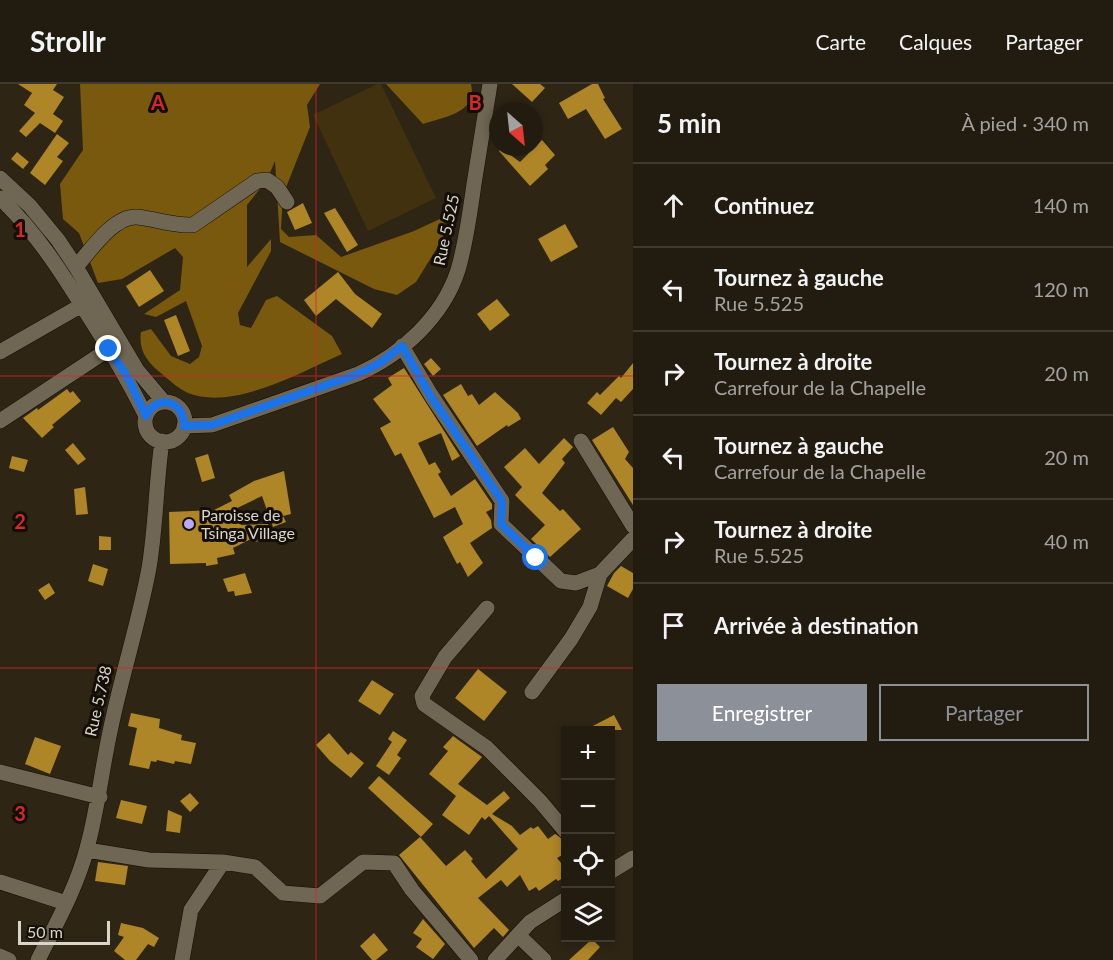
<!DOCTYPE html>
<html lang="fr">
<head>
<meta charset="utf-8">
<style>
  :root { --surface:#221c10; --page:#2a2519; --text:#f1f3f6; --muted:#a2a19f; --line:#3f3a30; --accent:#8c9099 }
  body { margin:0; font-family:Lato,sans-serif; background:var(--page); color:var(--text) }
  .controls { position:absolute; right:18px; bottom:18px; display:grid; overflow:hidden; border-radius:0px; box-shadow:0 3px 9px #0003 }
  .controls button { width:54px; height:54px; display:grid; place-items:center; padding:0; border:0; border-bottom:2px solid var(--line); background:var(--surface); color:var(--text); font:30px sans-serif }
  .compass { position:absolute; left:489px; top:18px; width:54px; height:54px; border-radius:50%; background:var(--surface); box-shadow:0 3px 9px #0003; rotate:153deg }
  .scale { position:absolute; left:18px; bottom:15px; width:92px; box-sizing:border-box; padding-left:6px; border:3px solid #dad5ca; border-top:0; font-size:16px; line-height:21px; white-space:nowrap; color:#dad5ca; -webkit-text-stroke:4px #130f08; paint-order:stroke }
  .stop { position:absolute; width:18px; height:18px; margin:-14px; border:4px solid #1a73e8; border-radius:50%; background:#fff }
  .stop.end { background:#1a73e8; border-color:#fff; box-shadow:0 2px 6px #0008 }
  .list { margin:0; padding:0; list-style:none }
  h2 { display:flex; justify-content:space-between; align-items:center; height:78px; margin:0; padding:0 24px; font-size:26px }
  h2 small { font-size:20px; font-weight:400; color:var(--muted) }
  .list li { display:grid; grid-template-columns:39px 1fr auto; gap:18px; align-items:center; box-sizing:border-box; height:84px; padding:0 24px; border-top:2px solid var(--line) }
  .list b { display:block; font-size:22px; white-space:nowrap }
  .list p { margin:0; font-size:20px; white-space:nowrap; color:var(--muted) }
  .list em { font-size:20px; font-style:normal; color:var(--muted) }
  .actions { display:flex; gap:12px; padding:18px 24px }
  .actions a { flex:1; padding:14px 0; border:2px solid var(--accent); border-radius:0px; text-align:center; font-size:21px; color:var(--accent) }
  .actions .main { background:var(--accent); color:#fff }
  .icon { flex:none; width:33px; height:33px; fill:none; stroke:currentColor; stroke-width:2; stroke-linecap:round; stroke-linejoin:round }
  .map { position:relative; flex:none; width:633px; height:876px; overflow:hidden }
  header { display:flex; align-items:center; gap:36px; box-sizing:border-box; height:84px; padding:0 30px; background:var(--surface); border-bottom:2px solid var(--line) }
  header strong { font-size:28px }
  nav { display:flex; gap:33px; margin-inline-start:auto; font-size:21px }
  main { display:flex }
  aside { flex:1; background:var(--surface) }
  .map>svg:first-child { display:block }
  .green { fill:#41310f }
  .forest { fill:#78590e }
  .building { fill:#ae8527 }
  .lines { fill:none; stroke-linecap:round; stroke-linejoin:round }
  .minor-casing { stroke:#160e02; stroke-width:16 }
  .minor { stroke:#706654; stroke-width:15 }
  .route { stroke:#1a73e8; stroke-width:8 }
  .grid { fill:none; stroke:#d62828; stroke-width:1.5; stroke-opacity:0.55 }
  .poi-dot { fill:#baaaf6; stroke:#130f08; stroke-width:2 }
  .labels { text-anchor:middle; stroke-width:6; stroke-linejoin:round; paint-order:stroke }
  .street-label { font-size:16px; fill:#dad5ca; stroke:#130f08 }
  .poi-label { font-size:16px; fill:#dad5ca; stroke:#130f08; text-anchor:start }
  .grid-label { font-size:20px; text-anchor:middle; font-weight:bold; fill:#d62828; stroke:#130f08; stroke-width:6; stroke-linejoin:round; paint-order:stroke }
</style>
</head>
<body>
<header>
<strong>Strollr</strong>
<nav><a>Carte</a><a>Calques</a><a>Partager</a></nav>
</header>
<main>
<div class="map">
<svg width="633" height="876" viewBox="0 0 633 876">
  <rect width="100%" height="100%" fill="#2e2515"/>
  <path class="green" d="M377,0H381L436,114L368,147L313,31Z"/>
  <path class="forest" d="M80,0H320L307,21L310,43L283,111L281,145L289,153L316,151L341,173L414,147L442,134L446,144L442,156L416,198L397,211L374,205L280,158L275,77L267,96L247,121V183L271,155V167L238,229L240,241L251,244L266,216L277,212L332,252L342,270C301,288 233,327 188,309C179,305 170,297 162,290C148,279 138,267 141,248L151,245L171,272L190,280L199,273L202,262L186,217L156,233L144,230L180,206L183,173L175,164L122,195L98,199L79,149L63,135L60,100L83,66Z
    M386,0H471C478,29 444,33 423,40Z"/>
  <path class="building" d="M18,0H57L53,6L64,13L53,30L63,37L55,49L40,39L26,53L19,47L35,29L24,21L32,9Z
    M512,0H540L545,4L532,18Z
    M592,0H598L605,14L603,15L622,45L605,55L586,25L568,35L559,19Z
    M57,50L69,59L57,73L63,77L45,101L30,89Z
    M542,56L555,71L545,81L548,85L530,102L499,67L501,64L520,78Z
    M17,68L29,78L23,85L11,75Z
    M303,119L312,139L295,146L287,128Z
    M335,124L358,161L347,168L324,129Z
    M565,140L578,163L551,178L538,155Z
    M150,186L164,207L139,223L126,202Z
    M338,188L355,210L382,230L372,244L336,215L316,232L304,216Z
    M497,215L510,231L490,247L477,230Z
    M176,231L190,267L178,272L164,236Z
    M431,274L441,285L433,292L424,280Z
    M633,279V305L621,318L616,314L601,331L587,319L597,308L600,311L619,292L621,294Z
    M404,284L460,372L452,377L441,349L418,359L429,381L435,378L441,388L438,390L451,412L475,395L492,420V425L486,428L491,436L492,444L470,459L483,479L468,493L460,478L457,480L443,453L463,440L455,423L434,434L401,369L395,372L380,344L391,338L373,315L392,301L388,294Z
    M461,300L468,312L472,310L479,321L495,308L518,329L521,335L508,343L507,341L477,362L443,311Z
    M67,305L70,309L73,307L81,317L52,341L54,343L42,354L23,334L37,324L38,326Z
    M613,343L629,368L625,375L633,384V421L592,356Z
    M564,354L573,363L562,375L565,379L542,409L560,427L563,425L581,445L550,473L531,455L545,441L515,411L522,403L504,383L525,364L539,380Z
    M73,359L86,375L78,381L65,366Z
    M208,370L215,394L202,398L195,374Z
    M12,372L28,376L24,388L9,384Z
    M284,387L291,430L283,432L286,438L273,443L262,412L233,426L241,441L268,440L272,456L252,458L251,455L233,464L235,470L217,474L218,480L206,482V479L170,480L169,428L214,426L232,417L229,411L254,397Z
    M85,403L88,430L76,431L74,405Z
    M99,452L111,453V466H99Z
    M93,480L108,485L103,502L88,497Z
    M621,482L633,489V505L628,514L607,502L614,489Z
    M245,489L252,509L235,512L234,507L228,508L223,495Z
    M49,499L55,509L45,516L38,506Z
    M478,585L507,608L484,637L455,614Z
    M372,596L394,610L380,631L358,617Z
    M131,629L160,635L159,644L182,651L181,656L196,659L191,680L175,677L174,680L157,676L156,678L151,677L149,685L129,681L137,644L128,642Z
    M614,631L622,646H585Z
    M393,647L407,656L397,671L401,674L389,691L376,682L392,658L388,655Z
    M329,649L348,671L351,668L364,679L351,694L330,677L316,661Z
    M453,652L482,673L458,700L487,721L504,707L510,714L492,730L512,742L520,751L531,743L533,745L538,742L548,755L555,750L566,757V769L557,774L566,785V792L558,797L556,795L539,807L536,803L529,807L520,791L507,803L501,796L478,814L509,846L503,853L494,844L474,864L399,771L420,753L446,782L465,766L473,775L471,777L486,795L518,765L489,732L485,736L482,733L469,751L442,731L456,712L429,690L448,667L443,663Z
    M35,653L61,662L50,690L25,680Z
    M379,692L433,740L421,753L368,704Z
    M190,709L199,719L190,728L180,717Z
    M121,716L147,722L142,740L116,734Z
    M168,726L182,732L180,749L166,747Z
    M98,778L128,782L125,801L95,797Z
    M423,835L445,860L433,875L416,863L422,855L413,849Z
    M121,839L143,844L159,854L154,863L148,860L136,876H125L114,867L124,853L118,851Z
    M374,849L388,866L376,876H372L360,862Z
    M592,855L600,863L588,876H569Z"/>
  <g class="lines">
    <g class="minor-casing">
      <path id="minor" d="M0,94L30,122L58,156L76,183L137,286L164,318
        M0,114C35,147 61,187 86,228C108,262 128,296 146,332
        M76,183C90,167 114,131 137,133C156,135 174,142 193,141L257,97L267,96L277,103L287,118
        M402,262L431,311L502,417L501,440L561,497L576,499L600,490
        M0,268L82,221
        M145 338a20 20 0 1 1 40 0a20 20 0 1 1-40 0Z
        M0,337L109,265
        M184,342L212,341L358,290C401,271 443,233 458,186C466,159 470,129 474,100C479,67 485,33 490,0
        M581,357L633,442
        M487,524L445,573L422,612L424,620L487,664L540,717L566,748
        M532,608L571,555L590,523L600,490L633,455
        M0,688L100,713
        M87,766L149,776L223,778L255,783L283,809L320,812L363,778L394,779L412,806L471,876
        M610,788L633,774
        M0,798L66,819
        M518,851L544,876
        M0,872L9,876
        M38,876C56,840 77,803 87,764C98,724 102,683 111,643C122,590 139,538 149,484C156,442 156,399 162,357
        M182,876L191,826L223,778
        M495,876L530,838L566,815"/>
    </g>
    <use href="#minor" class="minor"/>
  </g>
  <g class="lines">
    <path class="route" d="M109,265L128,294L146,332C157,309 185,317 184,342L212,341L358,290L380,279L402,262L430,311L502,417L501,440L536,474"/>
  </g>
  <path class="grid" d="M316,0V876M0,292H633M0,584H633"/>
  <circle class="poi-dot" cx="189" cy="440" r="6"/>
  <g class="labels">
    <g class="street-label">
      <text transform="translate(446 146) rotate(-78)" y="6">Rue 5.525</text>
      <text transform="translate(98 617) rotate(-77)" y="6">Rue 5.738</text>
    </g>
    <g class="poi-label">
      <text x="201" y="437">Paroisse de<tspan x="201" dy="18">Tsinga Village</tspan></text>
    </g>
  </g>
  <g class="grid-label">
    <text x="158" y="26">A</text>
    <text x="475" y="26">B</text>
    <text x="20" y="153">1</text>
    <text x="20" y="445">2</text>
    <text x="20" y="737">3</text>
  </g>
</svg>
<div class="controls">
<button>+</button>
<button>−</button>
<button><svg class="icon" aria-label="locate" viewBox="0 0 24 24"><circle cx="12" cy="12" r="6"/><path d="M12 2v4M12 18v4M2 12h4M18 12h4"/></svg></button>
<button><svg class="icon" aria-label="layers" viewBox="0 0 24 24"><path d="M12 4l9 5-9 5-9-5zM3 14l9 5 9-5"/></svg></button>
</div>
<svg class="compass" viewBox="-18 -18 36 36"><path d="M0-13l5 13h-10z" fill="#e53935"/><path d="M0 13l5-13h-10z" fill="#a2a19f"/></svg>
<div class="scale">50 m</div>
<div class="stop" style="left:536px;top:474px"></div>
<div class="stop end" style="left:109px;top:265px"></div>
</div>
<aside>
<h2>5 min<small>À pied · 340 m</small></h2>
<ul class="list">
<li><svg class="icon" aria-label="ahead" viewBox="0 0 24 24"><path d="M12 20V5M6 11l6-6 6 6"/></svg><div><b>Continuez</b></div><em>140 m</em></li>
<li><svg class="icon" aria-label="left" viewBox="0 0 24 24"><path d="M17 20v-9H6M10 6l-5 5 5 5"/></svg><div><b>Tournez à gauche</b><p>Rue 5.525</p></div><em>120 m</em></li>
<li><svg class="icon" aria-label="right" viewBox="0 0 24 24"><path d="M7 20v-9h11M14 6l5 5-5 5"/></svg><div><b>Tournez à droite</b><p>Carrefour de la Chapelle</p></div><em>20 m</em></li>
<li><svg class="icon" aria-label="left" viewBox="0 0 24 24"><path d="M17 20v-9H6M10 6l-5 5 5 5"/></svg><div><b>Tournez à gauche</b><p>Carrefour de la Chapelle</p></div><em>20 m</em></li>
<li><svg class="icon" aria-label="right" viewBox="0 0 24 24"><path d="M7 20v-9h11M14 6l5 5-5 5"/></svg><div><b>Tournez à droite</b><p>Rue 5.525</p></div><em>40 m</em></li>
<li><svg class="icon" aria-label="arrive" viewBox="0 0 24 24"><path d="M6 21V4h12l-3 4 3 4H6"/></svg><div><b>Arrivée à destination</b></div></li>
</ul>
<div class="actions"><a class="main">Enregistrer</a><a>Partager</a></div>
</aside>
</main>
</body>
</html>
